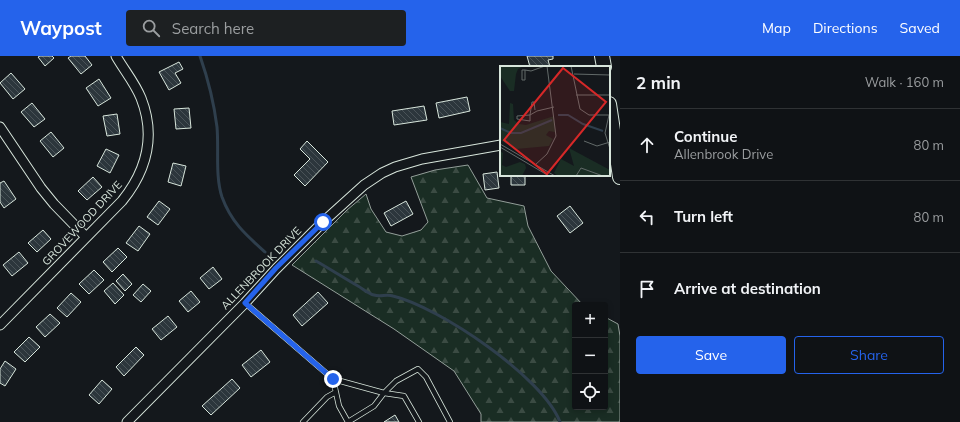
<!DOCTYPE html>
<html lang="en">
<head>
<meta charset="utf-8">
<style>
  :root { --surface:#0f1215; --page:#1d2022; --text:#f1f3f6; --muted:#9b9ea0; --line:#2f3234; --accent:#2563eb }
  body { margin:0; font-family:Mulish,sans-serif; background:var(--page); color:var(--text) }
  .controls { position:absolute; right:12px; bottom:12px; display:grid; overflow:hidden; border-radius:4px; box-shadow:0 2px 6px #0003 }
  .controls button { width:36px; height:36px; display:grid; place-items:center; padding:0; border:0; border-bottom:1px solid var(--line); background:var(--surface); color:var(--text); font:20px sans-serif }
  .stop { position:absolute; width:12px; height:12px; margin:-9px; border:3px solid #2563eb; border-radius:50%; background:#fff }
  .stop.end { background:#2563eb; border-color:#fff; box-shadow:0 1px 4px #0008 }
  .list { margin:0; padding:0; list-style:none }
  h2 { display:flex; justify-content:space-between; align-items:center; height:52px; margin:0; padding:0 16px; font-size:17px }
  h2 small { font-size:13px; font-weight:400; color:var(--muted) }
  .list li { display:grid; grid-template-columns:26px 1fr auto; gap:12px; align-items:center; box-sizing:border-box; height:72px; padding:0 16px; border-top:1px solid var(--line) }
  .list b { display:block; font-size:15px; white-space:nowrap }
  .list p { margin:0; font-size:13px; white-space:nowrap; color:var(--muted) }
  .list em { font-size:13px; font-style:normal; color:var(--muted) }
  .actions { display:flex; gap:8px; padding:12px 16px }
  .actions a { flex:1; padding:9px 0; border:1px solid var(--accent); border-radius:4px; text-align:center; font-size:14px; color:var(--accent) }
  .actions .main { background:var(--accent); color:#fff }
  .icon { flex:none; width:22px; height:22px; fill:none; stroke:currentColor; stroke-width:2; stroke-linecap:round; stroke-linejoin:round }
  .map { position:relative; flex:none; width:620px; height:366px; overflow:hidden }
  header { display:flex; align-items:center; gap:24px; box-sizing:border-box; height:56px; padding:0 20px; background:var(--accent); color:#fff }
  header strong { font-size:19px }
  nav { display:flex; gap:22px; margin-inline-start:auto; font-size:14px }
  .search { width:280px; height:36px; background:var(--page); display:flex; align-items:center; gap:10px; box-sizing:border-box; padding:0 14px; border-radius:4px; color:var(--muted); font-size:15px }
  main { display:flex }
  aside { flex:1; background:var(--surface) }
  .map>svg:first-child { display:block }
  .forest { fill:url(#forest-firs); stroke:#939e99 }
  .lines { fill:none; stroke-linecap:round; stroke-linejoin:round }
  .stream { stroke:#2f3f4d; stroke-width:3 }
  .building { fill:url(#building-back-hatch); stroke:#d8e6dc }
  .lane-casing { stroke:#d8e6dc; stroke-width:6 }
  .street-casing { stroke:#d8e6dc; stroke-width:11 }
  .primary-casing { stroke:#d8e6dc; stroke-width:16 }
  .lane { stroke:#14181c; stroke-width:4.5 }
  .street { stroke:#14181c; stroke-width:9 }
  .primary { stroke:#14181c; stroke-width:14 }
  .route { stroke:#2563eb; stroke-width:5 }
  .labels { text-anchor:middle; stroke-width:3; stroke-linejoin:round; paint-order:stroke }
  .street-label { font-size:11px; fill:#d8e6dc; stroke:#14181c }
  .inset-river { fill:none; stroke:#2f3f4d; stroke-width:2 }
  .inset-road { fill:none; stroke:#626a69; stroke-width:1 }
  .view { fill:#d62828; fill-opacity:0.15; stroke:#d62828; stroke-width:2 }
  .inset-edge { fill:none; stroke:#d8e6dc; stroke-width:2 }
</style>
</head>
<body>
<header>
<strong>Waypost</strong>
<div class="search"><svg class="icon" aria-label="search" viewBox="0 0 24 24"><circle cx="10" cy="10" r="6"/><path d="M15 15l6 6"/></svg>Search here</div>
<nav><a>Map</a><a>Directions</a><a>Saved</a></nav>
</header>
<main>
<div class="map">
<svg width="620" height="366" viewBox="0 0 620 366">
  <defs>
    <pattern id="forest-firs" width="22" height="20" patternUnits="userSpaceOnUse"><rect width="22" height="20" fill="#1a2d24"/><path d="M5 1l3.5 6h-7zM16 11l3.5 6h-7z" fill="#3b4b43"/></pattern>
    <pattern id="building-back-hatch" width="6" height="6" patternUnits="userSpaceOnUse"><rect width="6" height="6" fill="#2c363c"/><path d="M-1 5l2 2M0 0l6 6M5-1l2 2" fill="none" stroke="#4a5358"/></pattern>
  </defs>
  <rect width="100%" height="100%" fill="#14181c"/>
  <path class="forest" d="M468,109L487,142L524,150L528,170L551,215L583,249H575V351H605V261L618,268L620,280V366H481V358L454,315L394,273L292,209L347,154L366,138L371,153L386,176L402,180L421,174L428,166L411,121L435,114Z"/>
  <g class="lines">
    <path class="stream" d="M200,0C208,23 214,47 217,71C219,93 215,120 222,141C231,166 246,179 265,196
      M316,205C330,213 344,222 358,230C363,233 369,238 374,239C380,241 387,238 393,240C439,251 543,321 560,366"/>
  </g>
  <path class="building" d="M40,0H52L54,2L45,10L38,1Z
    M71,0H85L92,9L81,18L68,2Z
    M527,0H553V3L548,4L550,11H530Z
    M179,6L183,13L175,17L181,27L169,34L159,16Z
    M11,17L25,33L13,43L0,27Z
    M99,23L111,42L98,50L86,32Z
    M467,41L470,55L439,62L436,47Z
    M32,47L45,63L34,71L21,56Z
    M424,50L427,64L394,69L392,55Z
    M189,52L191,72L176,73L174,53Z
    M117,58L120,78L107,80L103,60Z
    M51,76L64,92L53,101L40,85Z
    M307,85L328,106L305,130L294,119L310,103L300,93Z
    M106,93L119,99L110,117L97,110Z
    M173,107L186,110L181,130L168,126Z
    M497,116L499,132L485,134L483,118Z
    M511,119H525V129H511Z
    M93,121L102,131L87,144L78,135Z
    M4,125L16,143L4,152L0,146V127Z
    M159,145L170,153L158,169L147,161Z
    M406,145L413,158L391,170L384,157Z
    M570,150L583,167L570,177L557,160Z
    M139,170L150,178L138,195L126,187Z
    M43,174L51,183L37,196L28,187Z
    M118,192L127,201L112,216L103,206Z
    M19,196L28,207L12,220L3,209Z
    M213,211L222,223L209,233L200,222Z
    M94,214L104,224L89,238L79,228Z
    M123,218L132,228L125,235L116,225Z
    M113,227L124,239L115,248L104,235Z
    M143,228L151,235L141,246L133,239Z
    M191,235L200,246L188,256L179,245Z
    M318,236L328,247L302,270L293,259Z
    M71,237L81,246L67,261L57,252Z
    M50,258L60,267L45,281L36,271Z
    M168,260L177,271L161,284L152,273Z
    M29,281L40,291L25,306L14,296Z
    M136,291L144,299L124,320L116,311Z
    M261,294L270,306L251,321L242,309Z
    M5,305L16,313L5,330L0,327V313Z
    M232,323L240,332L211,359L202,350Z
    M102,324L112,333L99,348L89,339Z
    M395,359L399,366H384Z"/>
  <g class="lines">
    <g class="lane-casing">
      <path id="lane" d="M245,247L333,323L384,337L396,325L418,313L426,321L450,366
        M333,323L339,350L348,366
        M303,366L327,341L336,336
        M348,366L374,350L384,337L404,340L419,366"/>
    </g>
    <g class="street-casing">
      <path id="street" d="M0,71L41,132L54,148L86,181
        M0,269L122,145C147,114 156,80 141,42C135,27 124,14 116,0
        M127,366L245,247L276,213L323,166L364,129L382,117L395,111L422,103L501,89"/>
    </g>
    <g class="primary-casing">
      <path id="primary" d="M602,0L604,11
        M609,48L620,121"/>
    </g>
    <use href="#lane" class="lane"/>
    <use href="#street" class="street"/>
    <use href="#primary" class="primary"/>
  </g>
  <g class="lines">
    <path class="route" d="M323,166L276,212L245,247L333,323"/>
  </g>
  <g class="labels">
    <g class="street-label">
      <text transform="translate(82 167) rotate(-47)" y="4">GROVEWOOD DRIVE</text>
      <text transform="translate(261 212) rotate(-46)" y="4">ALLENBROOK DRIVE</text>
    </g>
  </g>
  <g transform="translate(500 10)">
    <rect width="110" height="110" fill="#14181c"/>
    <path d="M0,0H24L18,3L16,8L14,25H10L0,10ZM10,37L13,38L14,54L19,58L26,59L54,50L55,66L49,65L46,69L53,73L49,80L16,83L0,74V56L9,58ZM0,85L3,87L2,99L6,101L20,96L25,98L26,102L22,110H0Z" fill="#1a2d24"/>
    <path d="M69,82L110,104V110H58L54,107L61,93L74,100Z" fill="#1a2d24"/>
    <path class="inset-river" d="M58,49H68L83,58L103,65M0,62L11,67H21L52,54"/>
    <path class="inset-road" d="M71,0L80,43L89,49H110M25,4V14H22V4H25L31,5L45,0M74,8L110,9M76,29H110M35,44L34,36H32L30,49L17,50V53L30,55V49L37,45L54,41M109,49L105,67L110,83M84,75L97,80L110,76M0,78L55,110M0,81L49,110M35,99L47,88L56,70L47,0M76,110L81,102L103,110"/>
    <path class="view" d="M63,2L106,36L47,108L4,74Z"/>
    <rect width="110" height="110" class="inset-edge"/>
  </g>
</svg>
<div class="controls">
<button>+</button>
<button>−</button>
<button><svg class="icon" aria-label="locate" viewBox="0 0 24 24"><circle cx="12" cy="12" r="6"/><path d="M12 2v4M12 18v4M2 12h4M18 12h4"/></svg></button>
</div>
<div class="stop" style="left:323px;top:166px"></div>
<div class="stop end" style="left:333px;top:323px"></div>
</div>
<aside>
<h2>2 min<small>Walk · 160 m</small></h2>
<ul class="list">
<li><svg class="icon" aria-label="ahead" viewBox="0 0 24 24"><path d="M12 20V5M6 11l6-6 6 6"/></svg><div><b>Continue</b><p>Allenbrook Drive</p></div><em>80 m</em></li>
<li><svg class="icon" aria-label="left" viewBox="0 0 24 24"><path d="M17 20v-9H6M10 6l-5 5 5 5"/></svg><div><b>Turn left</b></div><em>80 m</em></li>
<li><svg class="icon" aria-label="arrive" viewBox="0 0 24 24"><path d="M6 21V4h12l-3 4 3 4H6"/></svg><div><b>Arrive at destination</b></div></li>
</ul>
<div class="actions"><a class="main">Save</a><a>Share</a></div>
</aside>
</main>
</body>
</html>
